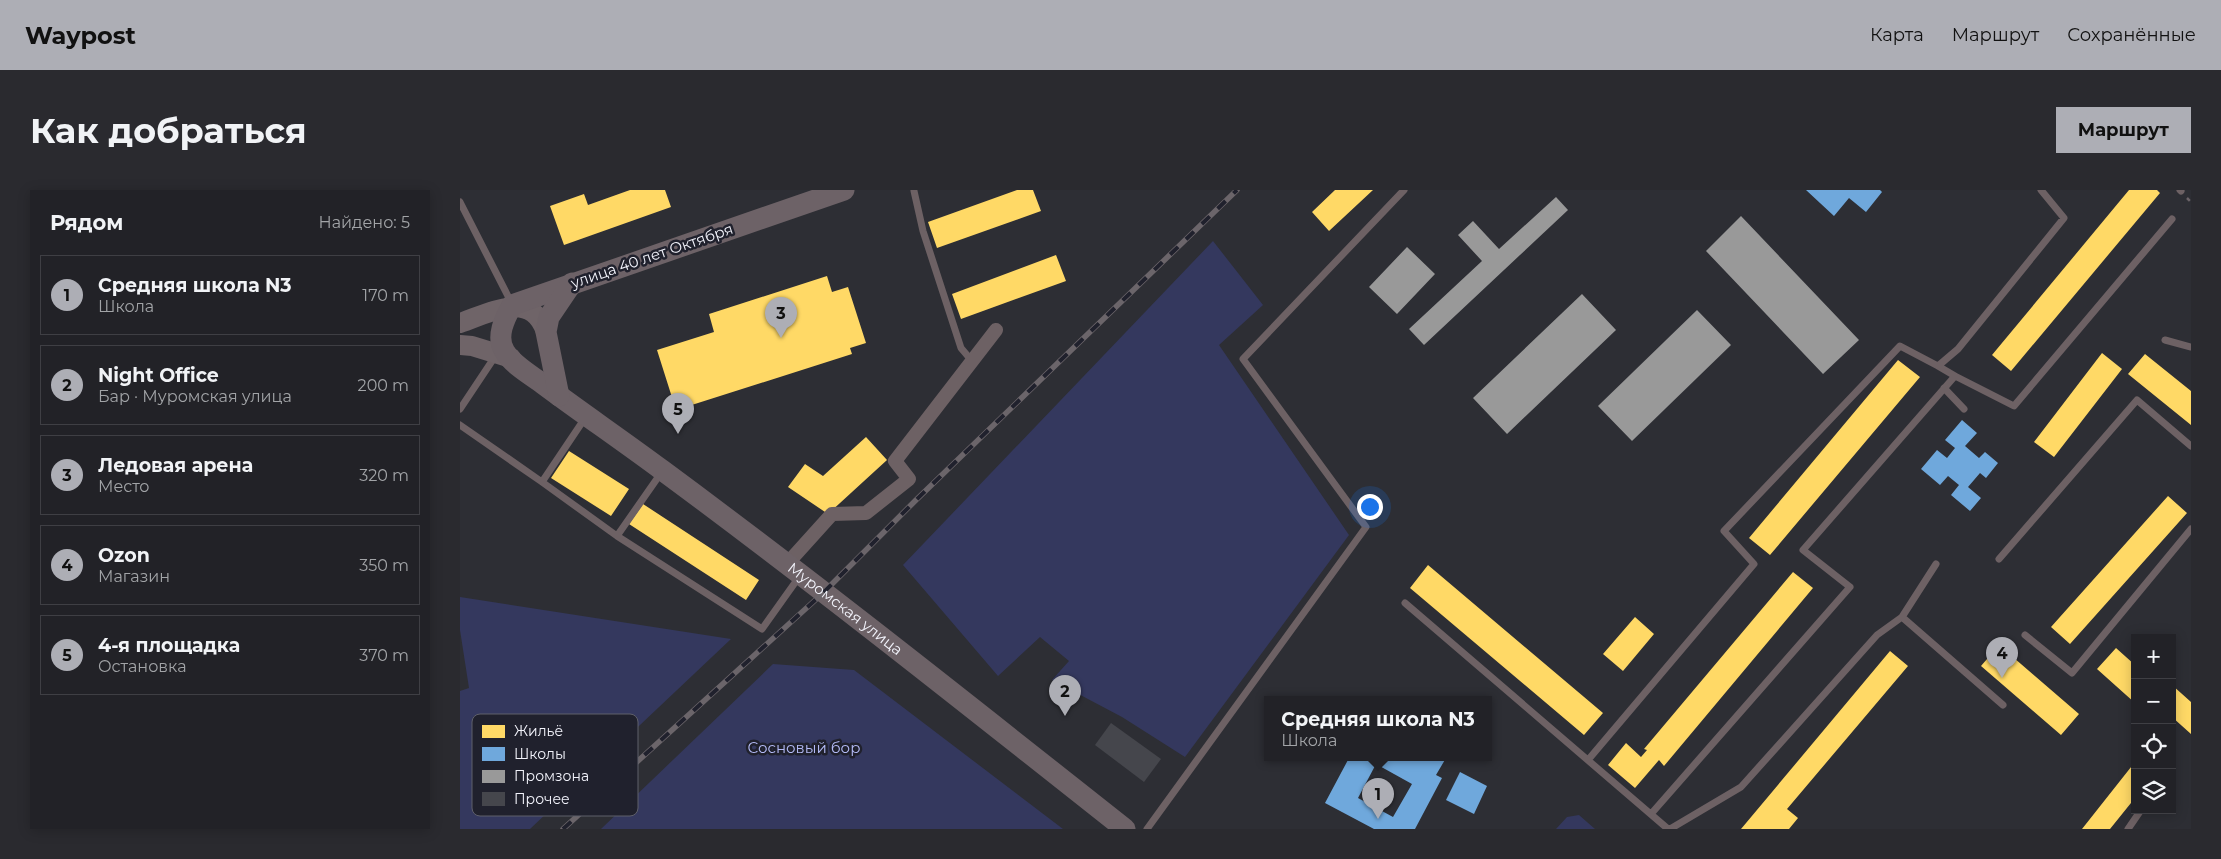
<!DOCTYPE html>
<html lang="ru">
<head>
<meta charset="utf-8">
<style>
  :root { --surface:#222227; --page:#2a2a2f; --text:#f1f3f6; --muted:#a2a4a7; --line:#3f3f44; --accent:#adaeb5 }
  body { margin:0; font-family:Montserrat,sans-serif; background:var(--page); color:var(--text) }
  .controls { position:absolute; right:15px; bottom:15px; display:grid; overflow:hidden; border-radius:0px; box-shadow:0 2px 12px #0003 }
  .controls button { width:45px; height:45px; display:grid; place-items:center; padding:0; border:0; border-bottom:1px solid var(--line); background:var(--surface); color:var(--text); font:25px sans-serif }
  .you { position:absolute; left:909px; top:316px; width:18px; height:18px; margin:-12px; border:4px solid #fff; border-radius:50%; background:#1a73e8; box-shadow:0 0 0 8px #1a73e833 }
  .badge { display:grid; place-items:center; width:32px; height:32px; border-radius:50%; background:var(--accent); color:#111; font-size:16px; font-weight:700 }
  .pin { position:absolute; translate:-50% -41px; filter:drop-shadow(0 1px 2px #0008) }
  .pin::after { content:''; position:absolute; top:26px; width:18px; height:15px; background:inherit; clip-path:polygon(0 0,100% 0,50% 100%) }
  .popup { position:absolute; left:804px; top:506px; width:228px; height:65px; box-sizing:border-box; display:grid; place-content:center; border-radius:0px; background:var(--surface); filter:drop-shadow(0 1px 4px #0005); font-size:16px; white-space:nowrap; color:var(--muted) }
  .popup b { font-size:19px; color:var(--text) }
  .popup::after { content:''; position:absolute; left:50%; top:100%; margin-left:-10px; border:10px solid transparent; border-top-color:var(--surface) }
  .list { margin:0; padding:0; list-style:none }
  h2 { display:flex; justify-content:space-between; align-items:center; height:65px; margin:0; padding:0 20px; font-size:21px }
  h2 small { font-size:16px; font-weight:400; color:var(--muted) }
  .list li { display:grid; grid-template-columns:32px 1fr auto; gap:15px; align-items:center; box-sizing:border-box; height:80px; margin:0 10px 10px; padding:0 10px; border:1px solid var(--line); border-radius:0px }
  .list b { display:block; font-size:19px; white-space:nowrap }
  .list p { margin:0; font-size:16px; white-space:nowrap; color:var(--muted) }
  .list em { font-size:16px; font-style:normal; color:var(--muted) }
  .icon { flex:none; width:28px; height:28px; fill:none; stroke:currentColor; stroke-width:2; stroke-linecap:round; stroke-linejoin:round }
  .map { position:relative; flex:none; width:1731px; height:639px; overflow:hidden; border-radius:0px }
  header { display:flex; align-items:center; gap:30px; box-sizing:border-box; height:70px; padding:0 25px; background:var(--accent); color:#111 }
  header strong { font-size:24px }
  nav { display:flex; gap:28px; margin-inline-start:auto; font-size:18px }
  .intro { display:flex; align-items:center; justify-content:space-between; box-sizing:border-box; height:120px; padding:0 30px }
  h1 { margin:0; font-size:35px }
  .button { padding:12px 22px; border-radius:0px; background:var(--accent); color:#111; font-size:18px; font-weight:700 }
  main { display:flex; gap:30px; padding:0 30px }
  aside { flex:1; background:var(--surface); border-radius:0px; box-shadow:0 2px 12px #0003 }
  .map>svg:first-child { display:block }
  .green { fill:#34385e }
  .homes { fill:#ffd966 }
  .schools { fill:#6fa8dc; fill-rule:evenodd }
  .industry { fill:#999 }
  .building { fill:#45464c }
  .lines { fill:none; stroke-linecap:round; stroke-linejoin:round }
  .path { stroke:#6c6469; stroke-width:2.5; stroke-dasharray:4 4; stroke-linecap:butt }
  .lane { stroke:#6d6164; stroke-width:7 }
  .street { stroke:#6d6164; stroke-width:14 }
  .secondary { stroke:#6f6468; stroke-width:20 }
  .primary { stroke:#6d6267; stroke-width:21 }
  .rail-casing { stroke:#6b656a; stroke-width:5.5 }
  .rail { stroke:#20212d; stroke-width:4; stroke-dasharray:11; stroke-linecap:butt }
  .labels { text-anchor:middle; stroke-width:5; stroke-linejoin:round; paint-order:stroke }
  .street-label { font-size:15px; fill:#f2f3fb; stroke:#20212d }
  .park-label { font-size:15px; fill:#b4bbf7; stroke:#20212d }
  .key { fill:#20212d; stroke:#5f606b; stroke-width:1 }
  .key-label { font-size:14px; fill:#f2f3fb }
</style>
</head>
<body>
<header>
<strong>Waypost</strong>
<nav><a>Карта</a><a>Маршрут</a><a>Сохранённые</a></nav>
</header>
<div class="intro"><h1>Как добраться</h1><a class="button">Маршрут</a></div>
<main>
<aside>
<h2>Рядом<small>Найдено: 5</small></h2>
<ul class="list">
<li><span class="badge">1</span><div><b>Средняя школа N3</b><p>Школа</p></div><em>170 m</em></li>
<li><span class="badge">2</span><div><b>Night Office</b><p>Бар · Муромская улица</p></div><em>200 m</em></li>
<li><span class="badge">3</span><div><b>Ледовая арена</b><p>Место</p></div><em>320 m</em></li>
<li><span class="badge">4</span><div><b>Ozon</b><p>Магазин</p></div><em>350 m</em></li>
<li><span class="badge">5</span><div><b>4-я площадка</b><p>Остановка</p></div><em>370 m</em></li>
</ul>
</aside>
<div class="map">
<svg width="1731" height="639" viewBox="0 0 1731 639">
  <rect width="100%" height="100%" fill="#2d2e34"/>
  <path class="green" d="M753,51L803,115L759,155L889,345L725,567L662,527L592,490L609,471L580,447L538,486L443,375Z
    M0,407L271,449L70,639H0V501L9,498L0,440Z
    M313,474L394,480L603,639H141Z
    M1119,625L1135,639H1096L1107,627Z"/>
  <path class="homes" d="M170,0H205L211,17L104,55L90,16L124,4L128,15Z
    M557,0H573L581,21L477,58L468,32Z
    M875,0H913L869,41L852,22Z
    M1669,0H1697L1700,3L1551,181L1532,165Z
    M596,65L606,91L501,129L492,104Z
    M367,86L372,102L388,97L406,153L390,158L392,164L216,220L197,160L254,142L249,124Z
    M1642,163L1662,179L1594,267L1574,252Z
    M1685,164L1731,201V235L1668,184Z
    M1438,170L1460,187L1310,365L1289,348Z
    M406,247L427,270L368,324L328,297L345,274L363,286Z
    M109,261L169,299L151,326L91,288Z
    M1708,306L1727,323L1610,454L1591,437Z
    M183,314L299,390L286,410L169,334Z
    M968,375L1143,523L1124,545L950,398Z
    M1333,382L1353,398L1204,576L1199,570L1175,598L1148,575L1166,553L1181,567L1187,560L1184,559Z
    M1175,427L1194,444L1163,481L1143,464Z
    M1539,455L1619,524L1601,545L1521,476Z
    M1656,458L1675,475V513L1637,479Z
    M1430,461L1448,476L1327,619L1338,628L1329,639H1281Z
    M1712,495L1731,512V544L1712,527Z
    M1675,572V608L1650,639H1622Z"/>
  <path class="schools" d="M1346,0H1420L1422,2L1406,22L1389,8L1374,26Z
    M1502,230L1517,243L1505,256L1519,268L1525,262L1538,273L1526,288L1520,283L1508,297L1521,308L1510,321L1491,305L1499,295L1488,286L1480,295L1461,279L1477,260L1487,268L1495,258L1485,250Z
    M889,568H986L976,585L982,588L955,639H914L865,613ZM916,574L952,594L933,627L898,608Z
    M1000,582L1027,596L1014,624L986,610Z"/>
  <path class="industry" d="M1096,7L1108,20L964,155L949,139L1022,71L998,45L1013,31L1039,59Z
    M1281,26L1399,150L1363,184L1246,61Z
    M947,57L975,84L937,124L909,97Z
    M1122,104L1156,140L1047,244L1013,208Z
    M1237,120L1271,155L1172,251L1138,216Z"/>
  <path class="building" d="M651,533L701,569L684,592L635,555Z"/>
  <g class="lines">
    <path class="path" d="M1727,8L1731,12"/>
    <path class="lane" d="M1720,0L1721,1
      M454,1L463,41L501,158L512,171
      M0,12L52,114
      M1705,150L1731,157
      M1478,176L1495,186
      M1484,198L1504,219
      M0,219L36,165
      M0,235L82,292L125,228
      M201,283L157,346L302,439L339,387
      M82,292L157,346
      M1539,369L1677,210L1731,256
      M945,413L1208,639
      M1442,427L1543,515
      M1565,445L1612,483L1731,339
      M1128,570L1294,374L1264,341L1440,156L1478,176L1498,159L1604,28L1581,0
      M1191,624L1390,397L1343,360L1495,186L1554,216L1712,29
      M687,639L906,337L783,169L944,0
      M1210,639L1281,597L1417,445L1442,427L1476,374
      M1668,639L1681,620"/>
    <path class="street" d="M326,375L372,324L406,323L449,289L435,271L536,140"/>
    <path class="secondary" d="M0,133C30,123 71,99 86,142
      M0,155L12,156L51,168"/>
    <g class="primary">
      <path id="s1" d="M384,0L52,115C45,128 35,147 45,162C53,175 71,185 83,194C122,223 163,251 202,280C359,396 512,518 665,639"/>
      <path d="M99,206L86,142L89,127L112,93"/>
    </g>
    <g class="rail-casing">
      <path id="rail" d="M103,639L363,403L456,310L777,0"/>
    </g>
    <use href="#rail" class="rail"/>
  </g>
  <g class="labels">
    <g class="street-label">
      <text transform="translate(192 66) rotate(-19)" y="5">улица 40 лет Октября</text>
      <text dy="5" stroke="none"><textPath href="#s1" startOffset="828">Муромская улица</textPath></text>
    </g>
    <g class="park-label">
      <text x="344" y="563">Сосновый бор</text>
    </g>
  </g>
  <rect x="12" y="524" width="166" height="102" rx="8" class="key"/>
  <rect x="22" y="535" width="23" height="13" fill="#ffd966"/>
  <rect x="22" y="557" width="23" height="14" fill="#6fa8dc"/>
  <rect x="22" y="580" width="23" height="13" fill="#999"/>
  <rect x="22" y="602" width="23" height="14" fill="#45464c"/>
  <g class="key-label">
    <text x="54" y="546">Жильё</text>
    <text x="54" y="569">Школы</text>
    <text x="54" y="591">Промзона</text>
    <text x="54" y="614">Прочее</text>
  </g>
</svg>
<div class="controls">
<button>+</button>
<button>−</button>
<button><svg class="icon" aria-label="locate" viewBox="0 0 24 24"><circle cx="12" cy="12" r="6"/><path d="M12 2v4M12 18v4M2 12h4M18 12h4"/></svg></button>
<button><svg class="icon" aria-label="layers" viewBox="0 0 24 24"><path d="M12 4l9 5-9 5-9-5zM3 14l9 5 9-5"/></svg></button>
</div>
<div class="you"></div>
<div class="pin badge" style="left:918px;top:629px">1</div>
<div class="popup"><b>Средняя школа N3</b>Школа</div>
<div class="pin badge" style="left:605px;top:526px">2</div>
<div class="pin badge" style="left:321px;top:148px">3</div>
<div class="pin badge" style="left:1542px;top:488px">4</div>
<div class="pin badge" style="left:218px;top:244px">5</div>
</div>
</main>
</body>
</html>
